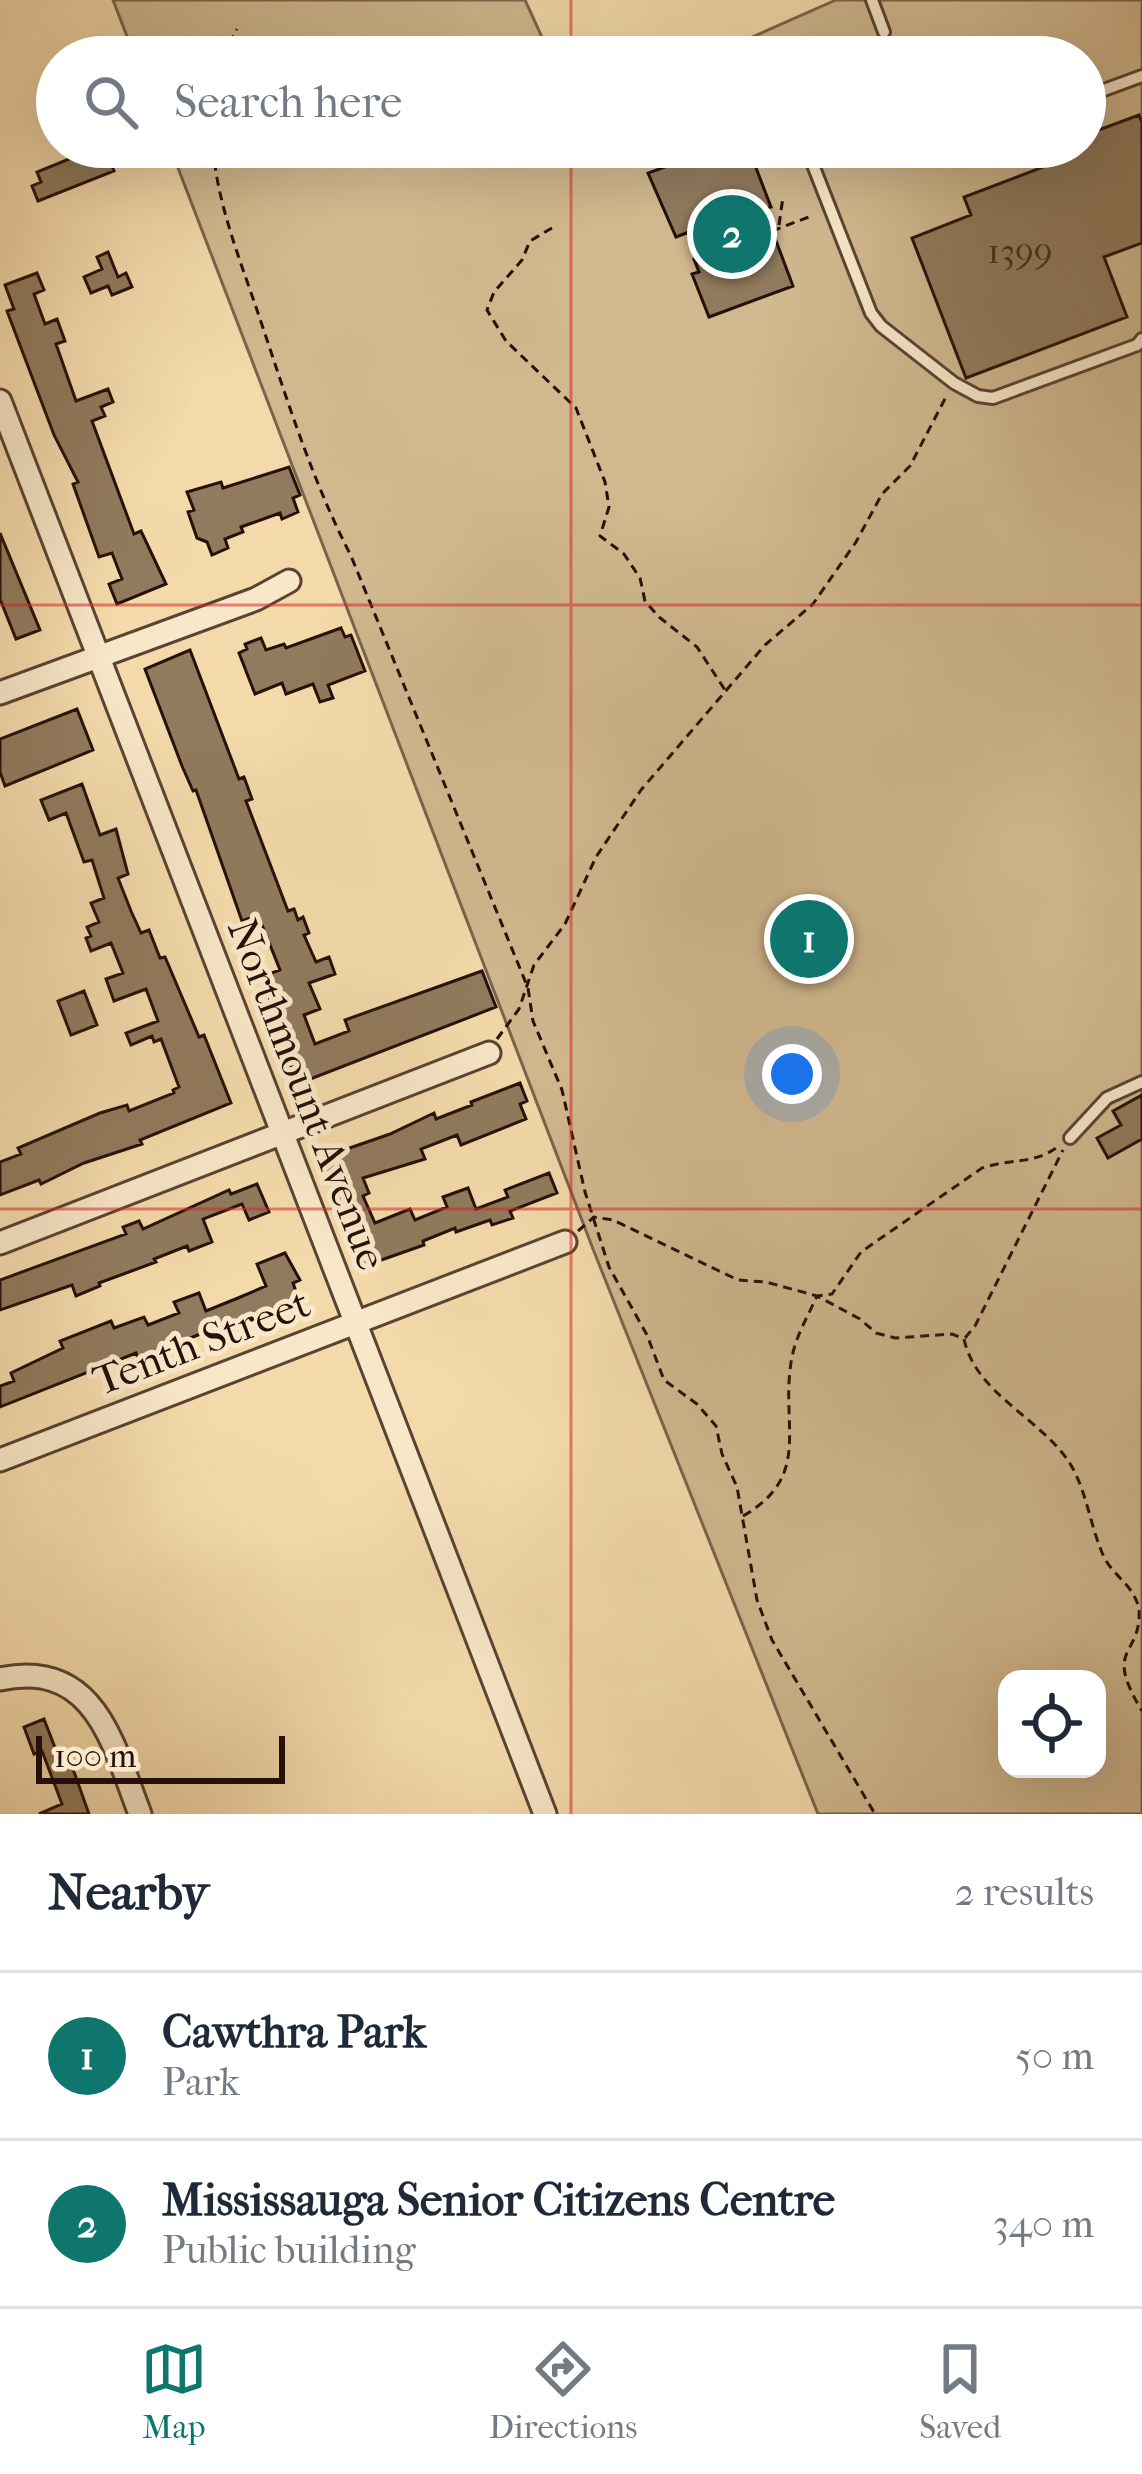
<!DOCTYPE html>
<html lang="en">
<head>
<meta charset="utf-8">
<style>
  :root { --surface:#fff; --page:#f2f2f3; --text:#1f2937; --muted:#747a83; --line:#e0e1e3; --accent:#0f766e }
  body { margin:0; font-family:"IM FELL French Canon",serif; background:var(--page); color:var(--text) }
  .controls { position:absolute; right:36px; bottom:36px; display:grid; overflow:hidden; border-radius:24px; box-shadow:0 12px 48px #0002 }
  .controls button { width:108px; height:108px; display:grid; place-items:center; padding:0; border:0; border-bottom:3px solid var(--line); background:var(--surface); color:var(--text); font:60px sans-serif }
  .scale { position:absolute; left:36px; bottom:30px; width:249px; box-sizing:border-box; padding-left:12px; border:6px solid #251109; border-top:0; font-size:33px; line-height:42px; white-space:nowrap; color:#251109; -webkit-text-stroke:9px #f8e7c8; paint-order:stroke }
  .you { position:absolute; left:792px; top:1074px; width:42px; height:42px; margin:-30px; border:9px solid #fff; border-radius:50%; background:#1a73e8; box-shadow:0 0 0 18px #1a73e833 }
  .badge { display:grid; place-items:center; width:78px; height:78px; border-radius:50%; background:var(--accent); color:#fff; font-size:39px; font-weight:700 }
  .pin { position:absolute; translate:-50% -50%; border:6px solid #fff; box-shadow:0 3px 12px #0006 }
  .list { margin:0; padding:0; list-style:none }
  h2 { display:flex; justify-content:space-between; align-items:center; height:156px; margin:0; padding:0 48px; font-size:51px }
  h2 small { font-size:39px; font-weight:400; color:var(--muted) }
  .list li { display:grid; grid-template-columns:78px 1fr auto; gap:36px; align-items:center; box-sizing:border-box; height:168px; padding:0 48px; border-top:3px solid var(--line) }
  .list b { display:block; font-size:45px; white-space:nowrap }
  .list p { margin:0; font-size:39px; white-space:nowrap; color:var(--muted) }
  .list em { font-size:39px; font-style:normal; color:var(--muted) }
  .icon { flex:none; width:66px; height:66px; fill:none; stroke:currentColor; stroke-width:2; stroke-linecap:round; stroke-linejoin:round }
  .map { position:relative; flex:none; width:1142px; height:1814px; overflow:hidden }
  .search { position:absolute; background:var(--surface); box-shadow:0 12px 48px #0002; left:36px; right:36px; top:36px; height:132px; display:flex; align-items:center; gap:30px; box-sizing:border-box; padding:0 42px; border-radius:66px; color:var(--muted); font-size:45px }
  .sheet { height:492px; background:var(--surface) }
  nav { display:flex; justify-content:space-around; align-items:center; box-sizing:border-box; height:168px; border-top:3px solid var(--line); background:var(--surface); font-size:33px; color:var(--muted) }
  nav a { display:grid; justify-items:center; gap:6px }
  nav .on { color:var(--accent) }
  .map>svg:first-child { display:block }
  .green { fill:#d1b88f; stroke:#7b644c; stroke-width:3; fill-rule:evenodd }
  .building { fill:#917a5d; stroke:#251109; stroke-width:3 }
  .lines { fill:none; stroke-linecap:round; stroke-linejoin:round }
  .lane-casing { stroke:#594332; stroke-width:16 }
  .street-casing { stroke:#594332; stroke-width:27 }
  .path { stroke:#251109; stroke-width:3; stroke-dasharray:9 6; stroke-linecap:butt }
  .lane { stroke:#f8e7c8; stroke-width:10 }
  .street { stroke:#f8e7c8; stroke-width:21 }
  .grid { fill:none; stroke:#d62828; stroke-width:3; stroke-opacity:0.55 }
  .labels { text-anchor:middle; stroke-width:10; stroke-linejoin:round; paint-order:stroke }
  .number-label { font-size:36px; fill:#402b1e }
  .street-label { font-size:42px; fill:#251109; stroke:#f8e7c8 }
</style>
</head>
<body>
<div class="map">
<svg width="1142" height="1814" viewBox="0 0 1142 1814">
  <rect width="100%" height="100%" fill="#f4daab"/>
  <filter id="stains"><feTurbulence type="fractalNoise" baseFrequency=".00167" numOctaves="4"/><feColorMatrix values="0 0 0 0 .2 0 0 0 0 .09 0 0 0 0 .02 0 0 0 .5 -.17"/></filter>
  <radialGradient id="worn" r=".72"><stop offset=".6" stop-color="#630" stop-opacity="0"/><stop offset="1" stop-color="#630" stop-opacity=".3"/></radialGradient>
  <path class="green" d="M113,0H525L551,57H135Z
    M836,0H1142V1814H818L593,1249L170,147H1085V57H707ZM1007,1679H1097V1769H1007Z"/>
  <path class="building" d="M1139,115L1142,123V243L1104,257L1127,317L966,378L912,238L971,215L964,197L1046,166L1038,147H1085V135Z
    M732,147H748L771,207L764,209L793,286L709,317L692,274L699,272L694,259L699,257L689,232L676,237L648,173L706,152L708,156Z
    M96,148L100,158L108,155L114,171L38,201L32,186L41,182L37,172Z
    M108,252L118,277L126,273L132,287L112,295L108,286L91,293L84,277L102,269L97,257Z
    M37,273L44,290L34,294L45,324L57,319L65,341L56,344L76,401L108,389L113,402L101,407L105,416L92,421L134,534L141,531L166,584L117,604L109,584L122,579L112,553L99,557L73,484L78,482L54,435L7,311L14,309L5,285Z
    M289,467L300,495L293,498L298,512L282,519L280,513L241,527L243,532L225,539L228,548L212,555L207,542L197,538L188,512L194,510L187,492L221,482L223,488Z
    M0,533L40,630L16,639L0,599Z
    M341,628L345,637L351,635L365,671L328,685L333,698L320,702L313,684L286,694L282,683L255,694L239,653L247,649L245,644L261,638L266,650L284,644L286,648Z
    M190,650L239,779L244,777L252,799L246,801L288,911L294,909L298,920L303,917L309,933L304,935L316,962L329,957L335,974L309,983L320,1009L304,1015L315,1044L349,1031L345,1020L482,971L496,1007L300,1083L296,1080L286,1056L289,1046L261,977L280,970L258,915L242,921L196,790L193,791L182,766L145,669Z
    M77,709L93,750L5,786L0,772V739Z
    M82,784L100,835L116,829L128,874L118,878L131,911L141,933L149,930L160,958L165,957L199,1037L204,1035L231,1103L140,1140L142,1144L84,1163L41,1184L39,1180L0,1195V1162L21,1154L18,1148L100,1113L127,1105L129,1111L174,1093L173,1090L179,1087L161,1039L154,1042L152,1036L131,1045L126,1033L158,1021L146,989L114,1001L106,979L123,973L111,943L91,951L86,938L91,936L87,927L99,922L91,903L104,898L92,860L84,862L66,813L49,820L41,800Z
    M84,991L97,1025L71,1035L58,1001Z
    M520,1083L527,1101L520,1104L526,1119L461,1145L457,1135L421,1149L425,1159L363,1178L369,1193L363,1196L375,1223L410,1209L415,1220L447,1207L443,1197L468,1188L476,1209L508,1197L505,1190L549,1173L557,1193L510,1211L513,1218L492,1225L490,1220L456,1232L455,1228L423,1241L424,1245L367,1265L359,1245L365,1242L348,1202L341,1205L321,1158L390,1134L434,1113L436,1119L472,1105L471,1102Z
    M1142,1095V1139L1108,1158L1097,1138L1121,1125L1113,1111Z
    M257,1184L269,1212L249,1220L242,1204L203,1219L212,1242L189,1251L187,1246L154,1259L156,1262L99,1283L100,1286L76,1296L72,1285L0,1310V1280L126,1234L123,1227L139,1221L143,1229L229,1190L231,1194Z
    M285,1253L300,1280L293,1283L298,1297L247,1321L245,1317L138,1358L136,1353L0,1407V1386L14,1381L11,1373L63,1348L60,1341L111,1321L114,1328L144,1317L148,1325L179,1313L174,1302L199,1293L206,1311L238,1298L266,1286L257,1264Z
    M44,1719L59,1758L68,1755L89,1814H39L62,1804L42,1751L34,1754L24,1727Z"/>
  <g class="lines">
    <g class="lane-casing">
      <path id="lane" d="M872,0L884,32
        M838,53L840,57
        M1085,97L1142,76
        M806,147L871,313L881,326L954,383L978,396L993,398L1137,345L1142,339
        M897,147H950
        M1070,1138L1107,1098L1142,1082"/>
    </g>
    <g class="street-casing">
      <path id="street" d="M0,401L545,1814
        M0,693L256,599L289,581
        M0,1243L489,1053
        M0,1460L565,1242
        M0,1679C95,1659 113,1744 140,1814"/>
    </g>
    <path class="path" d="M223,57L237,29
      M213,147C217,204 241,262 259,316C287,399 311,478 351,556L528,988L533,1021L562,1090L585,1192L609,1267L647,1335L664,1380L697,1404L716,1426L722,1454L737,1487L757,1600L772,1640L875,1814
      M779,225L783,197
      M552,228L530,241L522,260L494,292L487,310L506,341L576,408L605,482L609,507L600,536L624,554L640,578L645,601L659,617L697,647L725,690
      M772,231L814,215
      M497,1039L519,1009L534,965L565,924L596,857L641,790L765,645L813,604L856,542L882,494L910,466L947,395
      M578,1231L594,1217L613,1220L738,1280L766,1282L817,1296L860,1319L876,1333L895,1338L952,1334L964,1339C976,1394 1039,1417 1069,1462C1087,1490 1090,1527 1104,1557C1114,1577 1134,1585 1139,1609C1142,1658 1102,1645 1142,1711
      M965,1338L975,1326L1063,1150
      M743,1516C814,1475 779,1425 792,1357C796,1336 808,1316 817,1296L832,1294L861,1252L982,1168C1012,1158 1034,1165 1059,1146"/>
    <use href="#lane" class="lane"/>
    <use href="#street" class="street"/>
  </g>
  <path class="grid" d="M571,0V57M571,147V1814M0,605H1142M0,1209H1142"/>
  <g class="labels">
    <g class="number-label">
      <text x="1020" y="263">1399</text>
    </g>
    <g class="street-label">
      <text transform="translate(308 1094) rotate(69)" y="15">Northmount Avenue</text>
      <text transform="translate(201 1341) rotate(-21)" y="15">Tenth Street</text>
    </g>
  </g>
  <rect width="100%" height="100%" filter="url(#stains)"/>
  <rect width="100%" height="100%" fill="url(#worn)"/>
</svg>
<div class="controls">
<button><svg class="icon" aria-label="locate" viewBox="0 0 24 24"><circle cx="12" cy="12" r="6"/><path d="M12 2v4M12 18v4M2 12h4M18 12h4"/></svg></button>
</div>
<div class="scale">100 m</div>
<div class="you"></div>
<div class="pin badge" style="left:809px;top:939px">1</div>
<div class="pin badge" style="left:732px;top:234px">2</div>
<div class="search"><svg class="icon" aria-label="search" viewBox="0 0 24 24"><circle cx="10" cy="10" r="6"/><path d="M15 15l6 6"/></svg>Search here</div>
</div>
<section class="sheet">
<h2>Nearby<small>2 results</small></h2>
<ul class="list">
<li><span class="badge">1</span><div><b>Cawthra Park</b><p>Park</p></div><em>50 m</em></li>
<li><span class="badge">2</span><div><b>Mississauga Senior Citizens Centre</b><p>Public building</p></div><em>340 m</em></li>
</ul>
</section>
<nav>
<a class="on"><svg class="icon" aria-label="map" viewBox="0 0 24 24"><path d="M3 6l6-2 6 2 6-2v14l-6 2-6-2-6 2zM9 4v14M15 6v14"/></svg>Map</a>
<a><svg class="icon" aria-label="directions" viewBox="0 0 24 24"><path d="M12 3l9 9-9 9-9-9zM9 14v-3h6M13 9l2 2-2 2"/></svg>Directions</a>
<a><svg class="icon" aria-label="saved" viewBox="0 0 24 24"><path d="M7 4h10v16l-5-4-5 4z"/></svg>Saved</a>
</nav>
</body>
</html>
